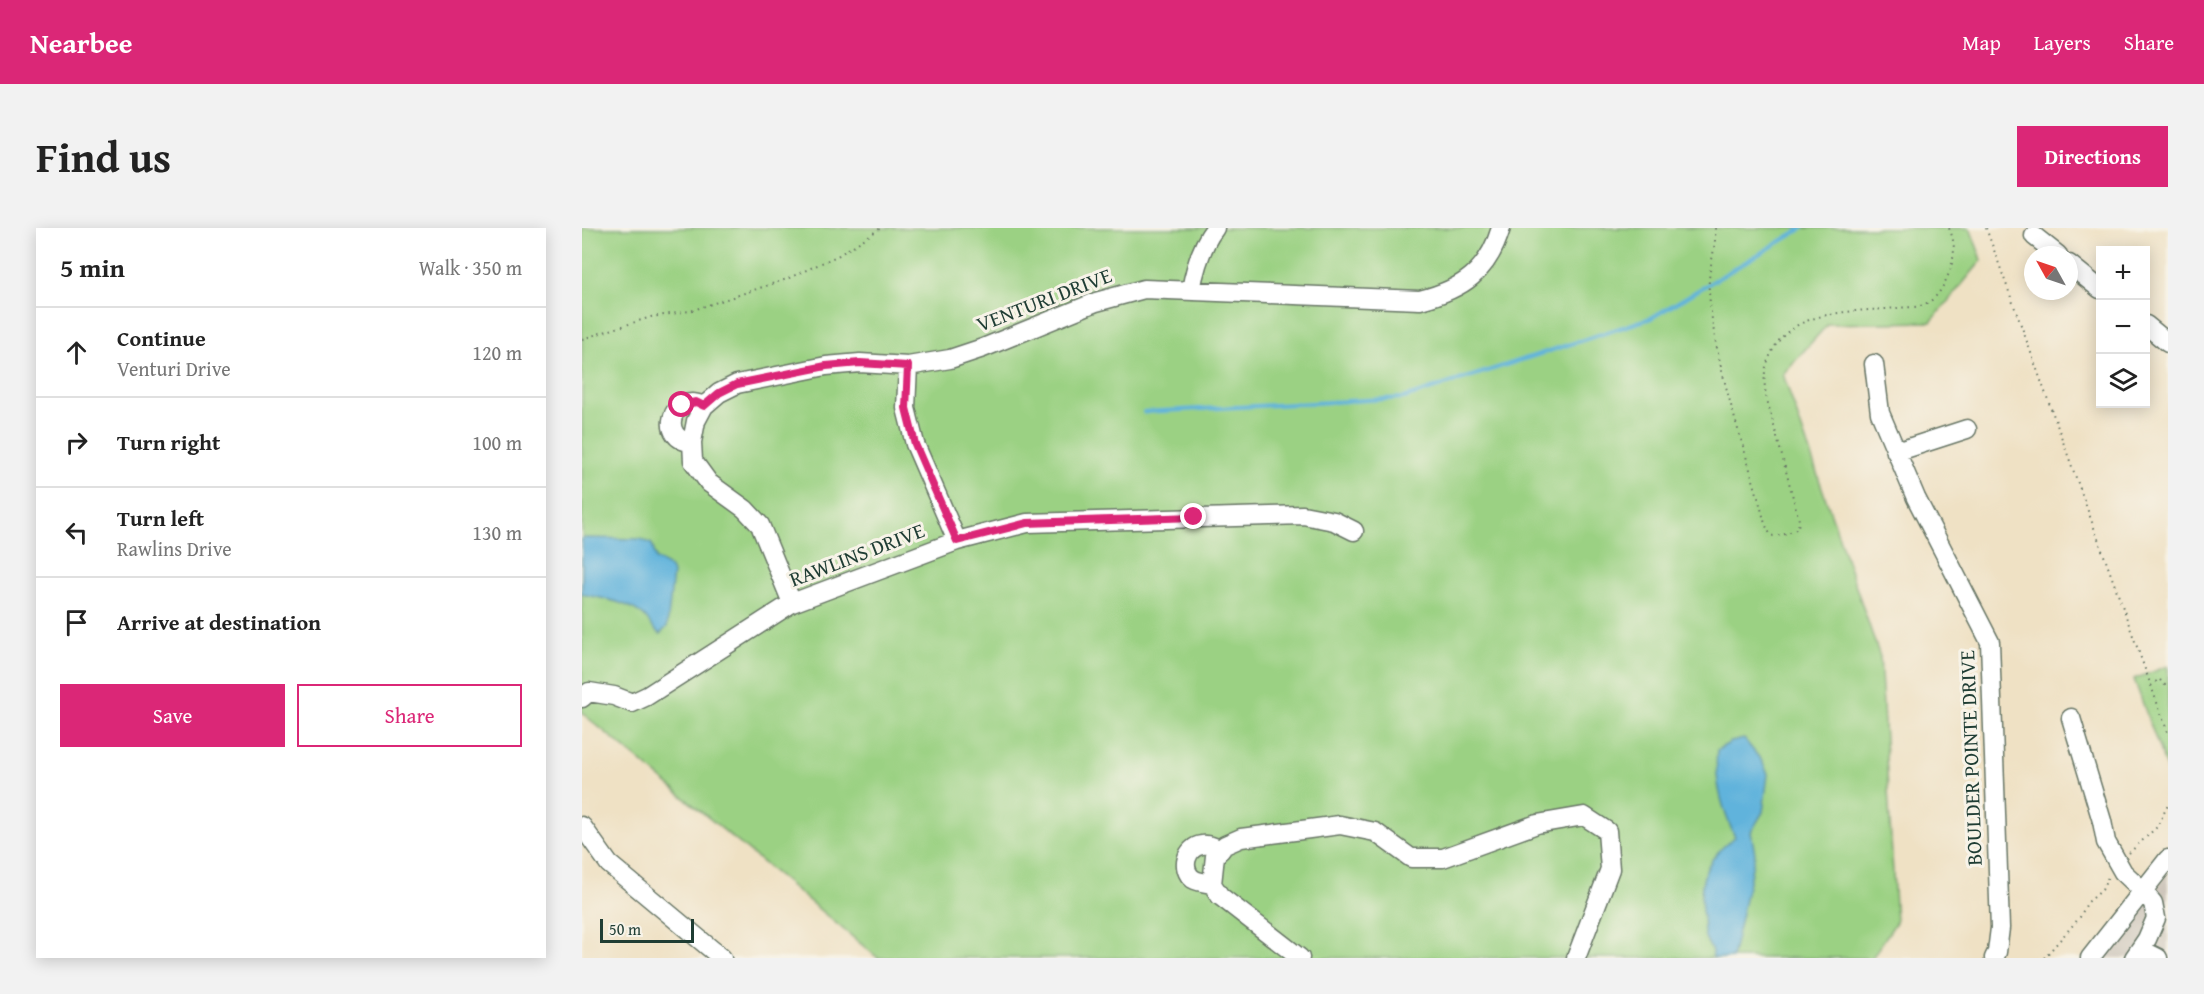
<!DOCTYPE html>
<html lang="en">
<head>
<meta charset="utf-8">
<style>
  :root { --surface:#fff; --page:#f2f2f2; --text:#222; --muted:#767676; --line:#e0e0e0; --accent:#db2777 }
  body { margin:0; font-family:"Gentium Book Plus",serif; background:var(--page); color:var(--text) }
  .controls { position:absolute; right:18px; top:18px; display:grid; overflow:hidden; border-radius:0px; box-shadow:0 3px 15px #0003 }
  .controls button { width:54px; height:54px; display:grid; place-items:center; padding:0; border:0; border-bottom:2px solid var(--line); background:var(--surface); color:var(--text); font:30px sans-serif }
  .compass { position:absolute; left:1442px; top:18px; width:54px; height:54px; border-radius:50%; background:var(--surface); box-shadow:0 3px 15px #0003; rotate:310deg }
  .scale { position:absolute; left:18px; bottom:15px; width:94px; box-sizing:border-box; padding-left:6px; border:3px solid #1f3d34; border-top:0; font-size:16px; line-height:21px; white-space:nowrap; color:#1f3d34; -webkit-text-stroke:4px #f7f3e8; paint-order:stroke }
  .stop { position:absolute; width:18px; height:18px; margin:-14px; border:4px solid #db2777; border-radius:50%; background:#fff }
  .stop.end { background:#db2777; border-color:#fff; box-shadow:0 2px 6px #0008 }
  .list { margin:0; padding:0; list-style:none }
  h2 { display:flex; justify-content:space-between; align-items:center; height:78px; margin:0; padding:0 24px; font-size:26px }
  h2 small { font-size:20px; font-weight:400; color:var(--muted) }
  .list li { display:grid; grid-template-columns:39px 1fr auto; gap:18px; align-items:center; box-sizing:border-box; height:90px; padding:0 24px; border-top:2px solid var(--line) }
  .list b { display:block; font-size:22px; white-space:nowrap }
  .list p { margin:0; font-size:20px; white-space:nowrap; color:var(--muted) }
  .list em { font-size:20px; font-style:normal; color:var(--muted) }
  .actions { display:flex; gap:12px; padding:18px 24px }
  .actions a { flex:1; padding:14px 0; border:2px solid var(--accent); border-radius:0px; text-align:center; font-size:21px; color:var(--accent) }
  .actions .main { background:var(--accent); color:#fff }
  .icon { flex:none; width:33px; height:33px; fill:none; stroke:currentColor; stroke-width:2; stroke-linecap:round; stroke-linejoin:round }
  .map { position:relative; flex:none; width:1586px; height:730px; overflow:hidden; border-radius:0px }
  header { display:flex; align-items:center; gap:36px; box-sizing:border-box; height:84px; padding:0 30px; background:var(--accent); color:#fff }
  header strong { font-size:28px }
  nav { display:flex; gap:33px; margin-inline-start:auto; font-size:21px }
  .intro { display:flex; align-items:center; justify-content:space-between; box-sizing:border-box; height:144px; padding:0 36px }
  h1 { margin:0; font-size:42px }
  .button { padding:15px 27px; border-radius:0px; background:var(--accent); color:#fff; font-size:21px; font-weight:700 }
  main { display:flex; gap:36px; padding:0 36px }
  aside { flex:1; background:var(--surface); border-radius:0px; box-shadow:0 3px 15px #0003 }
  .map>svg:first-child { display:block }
  .industrial { fill:#cbc3b8 }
  .green { fill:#9bd183; stroke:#5d875c; stroke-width:1.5 }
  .water { fill:#60b3dc; stroke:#407888; stroke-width:1.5 }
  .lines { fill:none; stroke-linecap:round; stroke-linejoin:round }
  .stream { stroke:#60b3dc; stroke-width:4 }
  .minor-casing { stroke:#687666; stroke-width:21 }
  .path { stroke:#687666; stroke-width:2; stroke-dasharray:1.5 4.5; stroke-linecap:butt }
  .minor { stroke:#fff; stroke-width:18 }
  .route { stroke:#db2777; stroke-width:8 }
  .labels { text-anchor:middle; stroke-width:6; stroke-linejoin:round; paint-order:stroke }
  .street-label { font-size:21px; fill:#1f3d34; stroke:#f7f3e8 }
</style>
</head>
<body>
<header>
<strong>Nearbee</strong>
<nav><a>Map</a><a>Layers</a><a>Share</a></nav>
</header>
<div class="intro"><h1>Find us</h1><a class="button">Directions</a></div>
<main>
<aside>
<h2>5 min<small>Walk · 350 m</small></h2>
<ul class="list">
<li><svg class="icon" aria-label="ahead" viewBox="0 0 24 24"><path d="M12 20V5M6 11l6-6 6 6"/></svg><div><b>Continue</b><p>Venturi Drive</p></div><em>120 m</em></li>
<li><svg class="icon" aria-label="right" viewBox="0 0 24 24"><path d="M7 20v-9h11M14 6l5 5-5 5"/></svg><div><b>Turn right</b></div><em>100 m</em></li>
<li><svg class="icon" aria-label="left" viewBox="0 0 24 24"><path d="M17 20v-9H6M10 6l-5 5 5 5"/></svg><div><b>Turn left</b><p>Rawlins Drive</p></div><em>130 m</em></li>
<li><svg class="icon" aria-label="arrive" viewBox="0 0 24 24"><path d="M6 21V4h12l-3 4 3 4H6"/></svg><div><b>Arrive at destination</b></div></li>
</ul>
<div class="actions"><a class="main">Save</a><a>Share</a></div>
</aside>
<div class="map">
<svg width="1586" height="730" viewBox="0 0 1586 730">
  <rect width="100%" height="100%" fill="#f7f3e8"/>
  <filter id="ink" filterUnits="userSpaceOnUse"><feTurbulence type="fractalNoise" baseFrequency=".0167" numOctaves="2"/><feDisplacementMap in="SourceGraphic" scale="12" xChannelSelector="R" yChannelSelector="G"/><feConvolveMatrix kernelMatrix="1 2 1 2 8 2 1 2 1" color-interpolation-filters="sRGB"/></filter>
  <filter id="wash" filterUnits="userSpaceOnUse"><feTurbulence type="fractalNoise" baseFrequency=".008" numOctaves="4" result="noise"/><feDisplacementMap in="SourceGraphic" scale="24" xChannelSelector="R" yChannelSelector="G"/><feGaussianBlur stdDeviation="1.35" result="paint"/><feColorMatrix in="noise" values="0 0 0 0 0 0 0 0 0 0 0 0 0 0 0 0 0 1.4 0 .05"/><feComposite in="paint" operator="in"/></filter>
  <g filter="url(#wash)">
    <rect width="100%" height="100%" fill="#efe1c4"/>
    <path class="industrial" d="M1586,644V730H1522Z"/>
    <path class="green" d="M0,0H1388L1400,32L1349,94L1246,96L1201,146L1298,429L1314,694L1290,730H296L0,485Z
      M1586,438V545L1552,451Z"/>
    <path class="water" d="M0,310L59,311L70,316L74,331L86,338L91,345L85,399L78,406C71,401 68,394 62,388C45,373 21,371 0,366Z
      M1162,511L1179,532L1186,546L1181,584L1169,604L1173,626L1150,730H1131C1130,718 1126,718 1123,709C1121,703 1122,696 1121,690C1115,653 1123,631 1153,609C1140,581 1132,552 1135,522L1149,514Z"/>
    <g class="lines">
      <path class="stream" d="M562,184L822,170L1069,90L1221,0"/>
    </g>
  </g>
  <g filter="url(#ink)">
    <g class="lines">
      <g class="minor-casing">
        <path id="minor" d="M1452,8L1476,27
          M1487,36L1518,61
          M609,62C613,40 619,18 633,0
          M1564,97L1586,115
          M1292,136L1298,185L1334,270L1408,414L1418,700L1415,724L1412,730
          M326,138L324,180L333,216L375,313
          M110,214C77,213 87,163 122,178
          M1314,224L1385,201
          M210,375L178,297L163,281L127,255L111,233L110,214L114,193L122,178L137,165L155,156L244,138L278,135L326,138L368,131L401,120L514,74L562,61L838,72C881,61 906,44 919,0
          M0,470L7,464L32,468L50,475L65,468L210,375L375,313L445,295L721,287L752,293L772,303
          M1489,490L1520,593L1524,614L1541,644L1561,663L1571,675L1574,690L1565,711L1552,730
          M0,598L27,636L140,730
          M630,656C624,655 616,654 611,651C598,641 604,619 620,617C626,616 633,619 639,622
          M1558,721L1576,730
          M718,730L638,668L630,656L633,628L643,617L659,610L758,597L793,604L829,630H861L955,596L1002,588L1025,603L1028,641L994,730
          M1508,730L1586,631"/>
      </g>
      <path class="path" d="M1133,0C1135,21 1125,42 1127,64C1133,144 1164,219 1183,296L1189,308L1204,306L1216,300L1217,292L1184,168C1181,148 1182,138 1192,120C1215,80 1275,84 1315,80C1322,79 1331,80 1338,78C1355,73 1361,59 1367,45C1373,28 1374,16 1367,0
        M1404,0L1586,505
        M0,111L69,89L108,83L205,51L257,27L299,0
        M1569,458L1577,451L1586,460
        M1547,625L1575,599L1586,577
        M1462,730L1498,689L1505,675L1520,662L1527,647"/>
      <use href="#minor" class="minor"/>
    </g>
  </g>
  <g class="lines" filter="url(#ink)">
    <path class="route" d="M100,177L114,174L122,178L137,165L155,156L244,138L278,135L326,138L324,180L333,216L375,313L445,295L612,289"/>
  </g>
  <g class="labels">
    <g class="street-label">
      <text transform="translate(462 72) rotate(-21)" y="7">VENTURI DRIVE</text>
      <text transform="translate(275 327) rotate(-21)" y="7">RAWLINS DRIVE</text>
      <text transform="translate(1389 530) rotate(-92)" y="7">BOULDER POINTE DRIVE</text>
    </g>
  </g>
</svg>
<div class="controls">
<button>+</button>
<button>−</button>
<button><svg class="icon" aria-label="layers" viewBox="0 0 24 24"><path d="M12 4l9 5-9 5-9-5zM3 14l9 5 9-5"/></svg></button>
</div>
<svg class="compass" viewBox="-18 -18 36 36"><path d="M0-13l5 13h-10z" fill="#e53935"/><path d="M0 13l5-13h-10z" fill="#767676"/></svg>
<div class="scale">50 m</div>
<div class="stop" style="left:100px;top:177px"></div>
<div class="stop end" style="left:612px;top:289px"></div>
</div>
</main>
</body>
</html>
